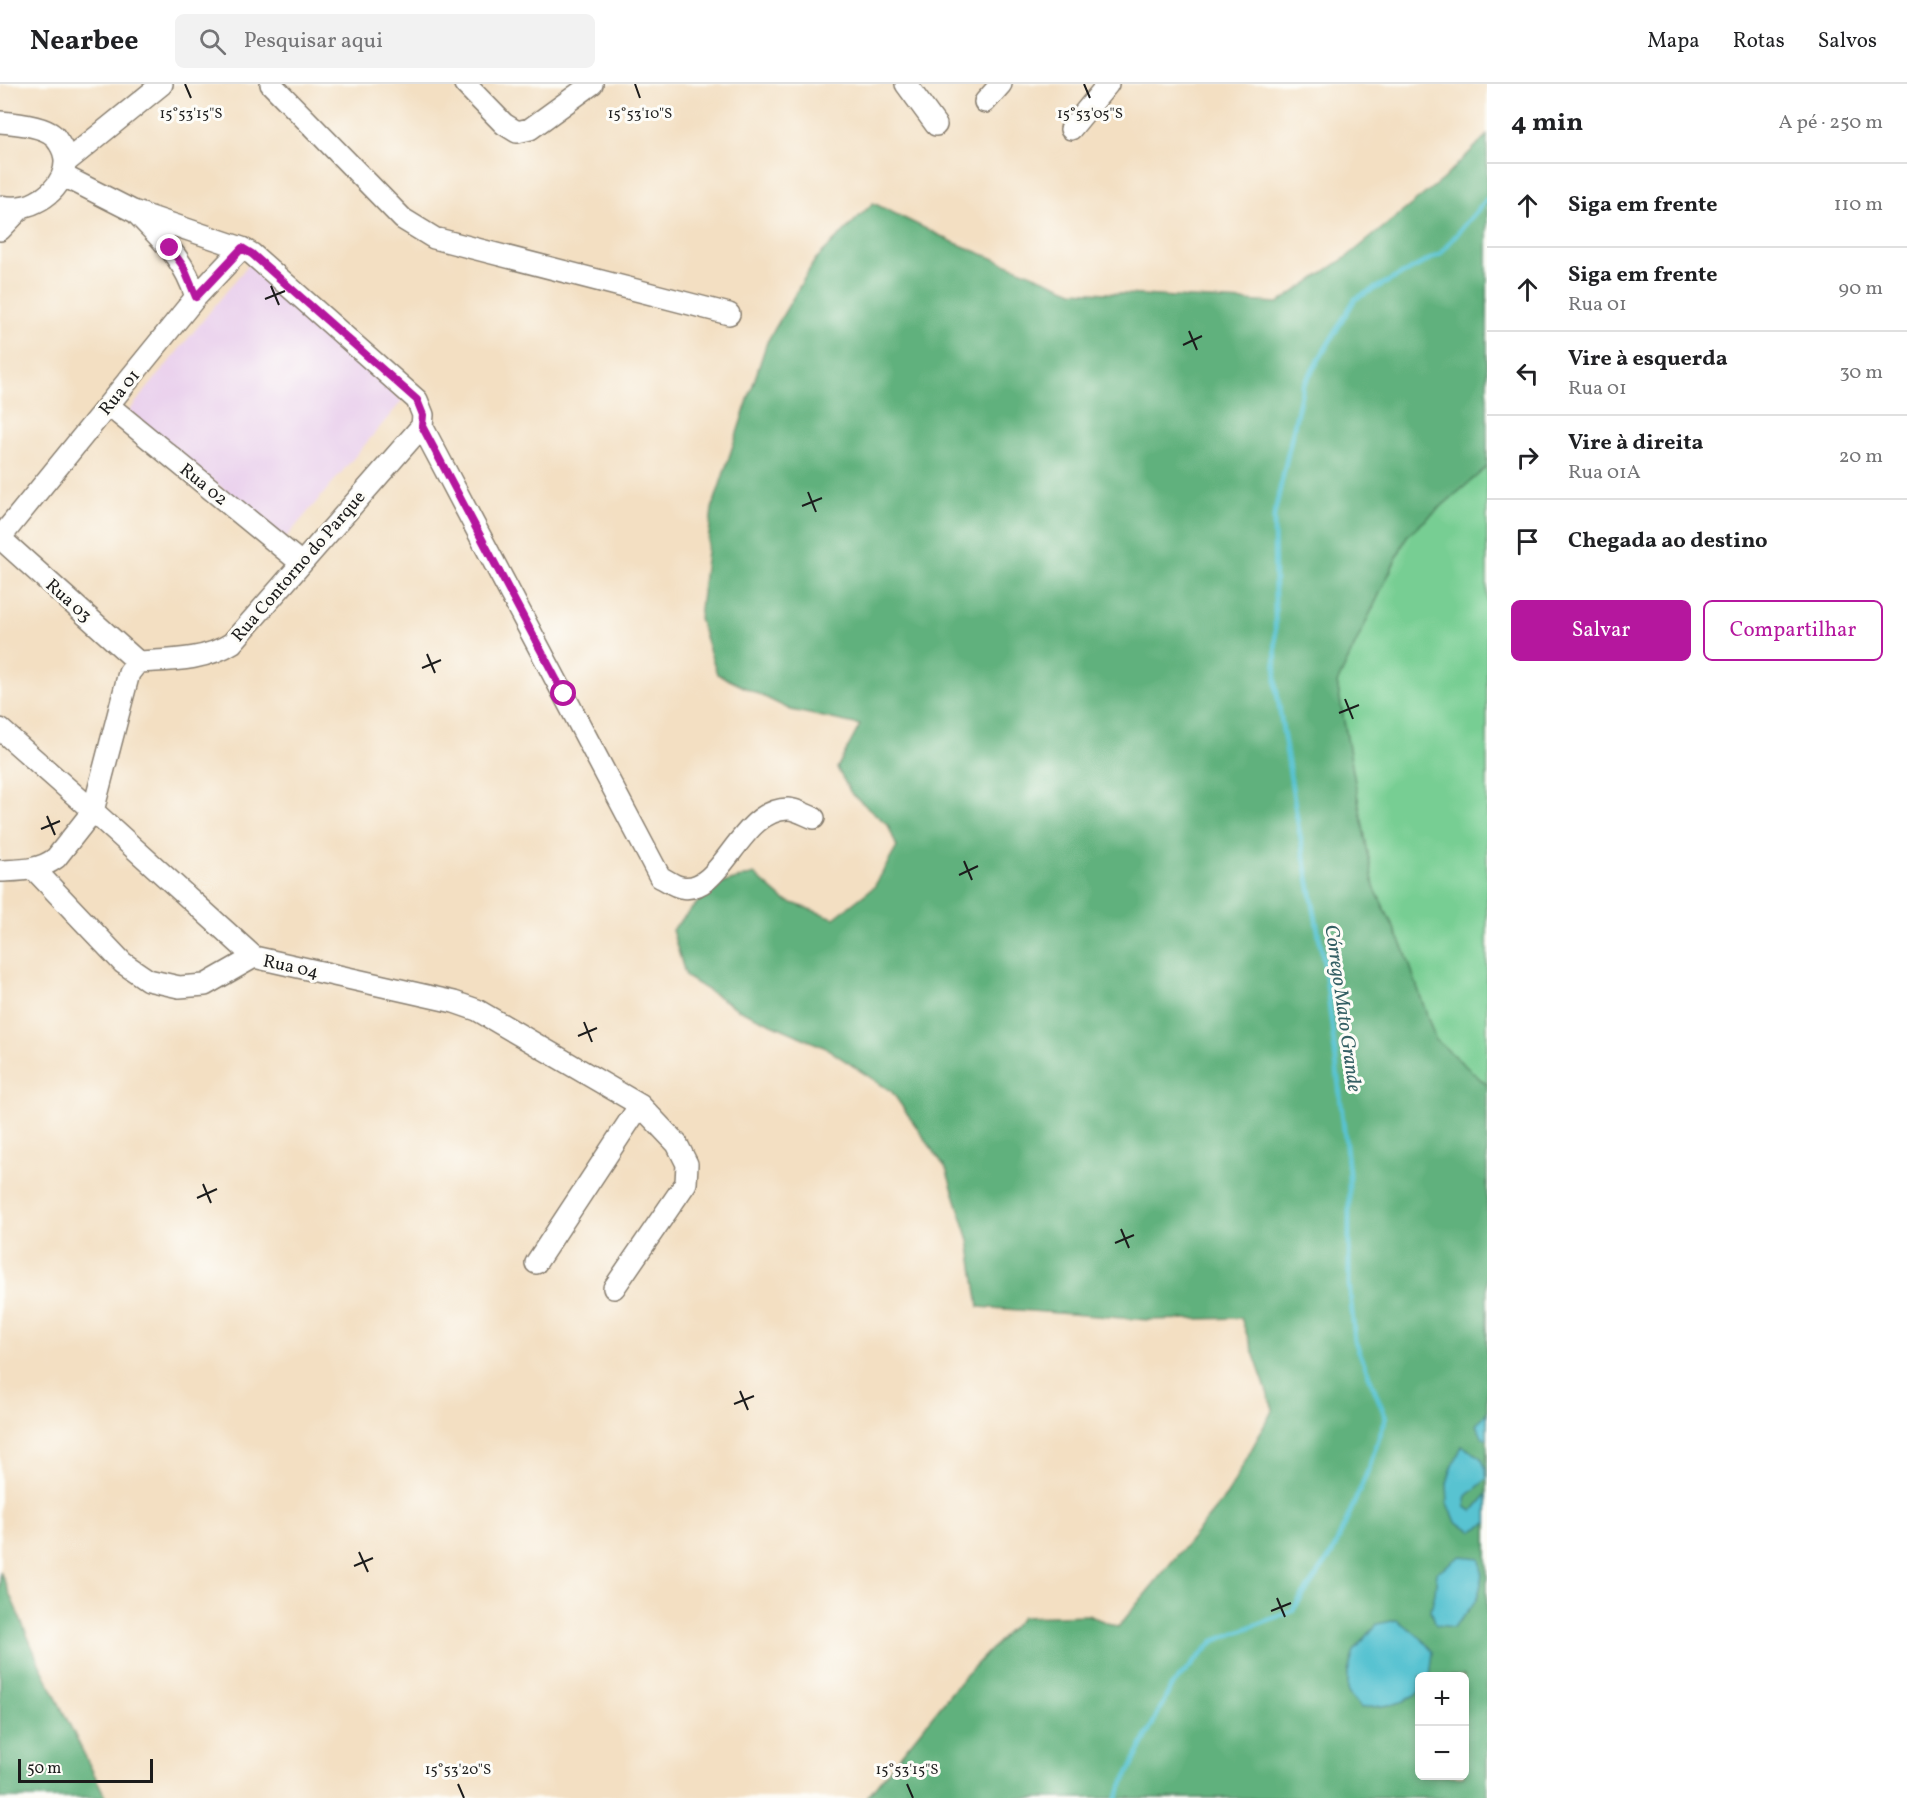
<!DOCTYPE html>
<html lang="pt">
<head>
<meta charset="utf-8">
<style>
  :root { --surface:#fff; --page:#f2f2f2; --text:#202124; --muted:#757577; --line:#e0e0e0; --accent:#b5179e }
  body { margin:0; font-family:Vollkorn,serif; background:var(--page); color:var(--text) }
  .controls { position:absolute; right:18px; bottom:18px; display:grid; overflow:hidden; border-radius:9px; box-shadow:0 3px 9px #0003 }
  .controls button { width:54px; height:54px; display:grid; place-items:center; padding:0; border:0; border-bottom:2px solid var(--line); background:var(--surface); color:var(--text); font:30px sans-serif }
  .scale { position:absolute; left:18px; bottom:15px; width:135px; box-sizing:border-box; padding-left:6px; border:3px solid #1c1c1c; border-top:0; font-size:16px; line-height:21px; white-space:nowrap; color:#1c1c1c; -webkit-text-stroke:4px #fdfcf7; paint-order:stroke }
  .stop { position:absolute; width:18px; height:18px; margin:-14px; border:4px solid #b5179e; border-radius:50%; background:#fff }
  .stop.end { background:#b5179e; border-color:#fff; box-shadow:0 2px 6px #0008 }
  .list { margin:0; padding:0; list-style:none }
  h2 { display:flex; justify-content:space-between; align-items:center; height:78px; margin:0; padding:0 24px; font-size:26px }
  h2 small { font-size:20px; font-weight:400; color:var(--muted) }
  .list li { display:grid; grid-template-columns:39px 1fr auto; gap:18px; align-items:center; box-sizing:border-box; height:84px; padding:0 24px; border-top:2px solid var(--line) }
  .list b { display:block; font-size:22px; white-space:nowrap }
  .list p { margin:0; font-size:20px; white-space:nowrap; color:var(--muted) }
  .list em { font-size:20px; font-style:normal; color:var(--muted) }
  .actions { display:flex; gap:12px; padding:18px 24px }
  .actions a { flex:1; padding:14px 0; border:2px solid var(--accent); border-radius:9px; text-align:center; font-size:21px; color:var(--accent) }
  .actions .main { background:var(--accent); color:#fff }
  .icon { flex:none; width:33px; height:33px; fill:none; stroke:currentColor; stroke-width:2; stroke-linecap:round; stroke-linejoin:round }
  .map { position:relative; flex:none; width:1487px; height:1714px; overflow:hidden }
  header { display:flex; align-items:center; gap:36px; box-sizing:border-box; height:84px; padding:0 30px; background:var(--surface); border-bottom:2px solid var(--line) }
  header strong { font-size:28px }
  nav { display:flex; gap:33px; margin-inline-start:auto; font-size:21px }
  .search { width:420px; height:54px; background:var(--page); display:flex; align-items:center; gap:15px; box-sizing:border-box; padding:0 21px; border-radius:9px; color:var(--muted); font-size:22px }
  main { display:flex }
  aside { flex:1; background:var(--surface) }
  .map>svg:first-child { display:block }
  .built { fill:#ead1ed }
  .green { fill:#77ce93; stroke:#4a7558; stroke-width:1.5 }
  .forest { fill:#61b17d; stroke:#3e664c; stroke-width:1.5; fill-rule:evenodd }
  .water { fill:#58c3d1; stroke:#3a7076; stroke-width:1.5 }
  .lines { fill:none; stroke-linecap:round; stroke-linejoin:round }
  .stream { stroke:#58c3d1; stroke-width:5 }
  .minor-casing { stroke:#887e6f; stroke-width:24 }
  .minor { stroke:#fff; stroke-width:21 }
  .route { stroke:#b5179e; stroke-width:8 }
  .ticks { fill:none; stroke:#1c1c1c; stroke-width:2 }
  .labels { text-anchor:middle; stroke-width:6; stroke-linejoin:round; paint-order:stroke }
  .street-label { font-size:18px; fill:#1c1c1c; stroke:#fdfcf7 }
  .water-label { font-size:20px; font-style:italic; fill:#345f64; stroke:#fdfcf7 }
  .ticks-label { font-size:15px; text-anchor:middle; fill:#1c1c1c; stroke:#fdfcf7; stroke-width:6; stroke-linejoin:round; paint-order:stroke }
</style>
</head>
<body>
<header>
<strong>Nearbee</strong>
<div class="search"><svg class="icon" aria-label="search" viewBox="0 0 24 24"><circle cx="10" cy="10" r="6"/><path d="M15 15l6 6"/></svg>Pesquisar aqui</div>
<nav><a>Mapa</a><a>Rotas</a><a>Salvos</a></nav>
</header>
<main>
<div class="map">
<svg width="1487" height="1714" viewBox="0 0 1487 1714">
  <rect width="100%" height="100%" fill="#fdfcf7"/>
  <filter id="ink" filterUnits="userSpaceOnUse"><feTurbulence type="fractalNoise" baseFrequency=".0167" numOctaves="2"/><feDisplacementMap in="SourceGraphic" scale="12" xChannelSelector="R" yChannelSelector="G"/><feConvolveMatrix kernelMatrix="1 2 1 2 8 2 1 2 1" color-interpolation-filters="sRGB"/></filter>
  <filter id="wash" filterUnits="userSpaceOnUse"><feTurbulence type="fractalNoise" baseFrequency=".008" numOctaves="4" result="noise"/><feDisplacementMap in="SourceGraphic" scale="24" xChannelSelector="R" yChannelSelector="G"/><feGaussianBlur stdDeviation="1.35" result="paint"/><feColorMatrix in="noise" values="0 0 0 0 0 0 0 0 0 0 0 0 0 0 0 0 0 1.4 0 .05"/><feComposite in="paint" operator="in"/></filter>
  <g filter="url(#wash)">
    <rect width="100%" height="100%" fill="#f3dfc2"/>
    <path class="built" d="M252,176L402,317L284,456L129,327Z"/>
    <path class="green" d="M1487,383V1001L1435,955L1405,867L1374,803L1337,599L1407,452Z"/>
    <path class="forest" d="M1487,51V383L1407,452L1337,599L1374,803L1405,867L1435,955L1487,1001V1714H866L963,1594L1022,1533L1088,1531L1118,1543L1227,1411L1273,1325L1241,1234L1148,1236L979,1223L969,1156L946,1085L892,1008L826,964L738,925L686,893L672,846L713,802L754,790L784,816L834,834L874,803L897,763L888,741L851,709L837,684L860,641L791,626L717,590L699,534L712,425L767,258L815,176L873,119L953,158L1073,207L1278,219L1348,172L1443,95ZM1420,1592H1464V1692H1420Z
      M0,1487L39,1579L106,1714H0Z"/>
    <path class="water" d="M1487,1328V1355L1483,1354L1476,1341Z
      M1462,1362L1481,1373L1485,1383L1487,1395L1467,1412L1465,1423L1473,1427L1487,1410V1439L1473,1447L1456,1438L1448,1419L1447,1399L1452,1383Z
      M1461,1472L1480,1474C1486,1506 1476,1521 1453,1543L1436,1541L1431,1526L1435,1509L1437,1488Z
      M1397,1536L1420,1553L1433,1568L1430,1592H1420L1419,1608C1404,1622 1382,1622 1361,1624L1348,1609V1588L1354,1567L1377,1540Z"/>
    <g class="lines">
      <path class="stream" d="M1116,1714L1171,1603L1214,1557L1292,1527L1332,1470L1367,1389L1386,1334L1355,1257L1349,1199V1088L1325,884L1298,740L1276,603L1274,432L1303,302L1355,215L1440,170L1487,115"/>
    </g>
  </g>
  <g filter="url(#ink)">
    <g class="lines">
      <g class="minor-casing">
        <path id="minor" d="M271,0L403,135L434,154L729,230
          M465,0L504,40L517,48L530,45L592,0
          M906,0L936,41
          M985,18L1001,0
          M0,38C14,39 42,42 53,51C54,51 58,58 59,59C74,81 59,107 36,118C25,124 12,124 0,122
          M1071,45L1108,0
          M66,78L162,0
          M64,92L133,127L242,164L252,170L417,316L423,331L422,342
          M138,131C165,159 184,175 196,213
          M0,146L22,123
          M108,321L301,479
          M422,342L660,793C667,796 674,802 681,803C722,812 739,725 788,725C796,725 806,731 814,734
          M0,454L196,213L242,164
          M0,454L138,578
          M0,645L93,727L254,873L454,918L477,926L640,1021L677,1060L687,1080L686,1099L614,1204
          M34,785L123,879L148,896L179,903L205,901L254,873
          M0,787C21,786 39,787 56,774L93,727L129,589L138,578C169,576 204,577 232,559L422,342
          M536,1179L640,1021"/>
      </g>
      <use href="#minor" class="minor"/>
    </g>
  </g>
  <g class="lines" filter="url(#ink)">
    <path class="route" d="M170,164L183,182L196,213L242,164L252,170L417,316L423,331L422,342L564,610"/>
  </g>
  <path class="ticks" d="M185,0L191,14M635,0L640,14M1084,0L1090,14M271,202L279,221M265,215L285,207M1189,247L1197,266M1183,261L1202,252M808,408L816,428M802,422L822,414M427,570L435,589M422,584L441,576M1345,615L1353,635M1339,629L1359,621M47,732L55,751M41,745L60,737M964,777L972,796M959,791L978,782M584,938L592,958M578,952L597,944M203,1100L211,1119M197,1114L217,1105M1121,1145L1129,1164M1115,1159L1134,1151M740,1307L748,1326M734,1320L754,1312M359,1468L368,1488M354,1482L373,1474M1277,1514L1285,1533M1271,1527L1291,1519M458,1700L464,1714M907,1700L913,1714"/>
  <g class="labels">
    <g class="street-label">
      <text transform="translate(119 308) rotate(-51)" y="6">Rua 01</text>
      <text transform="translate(204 400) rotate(39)" y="6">Rua 02</text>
      <text transform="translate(298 482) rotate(-49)" y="6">Rua Contorno do Parque</text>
      <text transform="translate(69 516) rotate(42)" y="6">Rua 03</text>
      <text transform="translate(291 882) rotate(12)" y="6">Rua 04</text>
    </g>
    <g class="water-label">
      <text transform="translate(1344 924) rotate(82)" y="7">Córrego Mato Grande</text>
    </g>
  </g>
  <g class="ticks-label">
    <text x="191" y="34">15°53'15"S</text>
    <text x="640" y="34">15°53'10"S</text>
    <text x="1090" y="34">15°53'05"S</text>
    <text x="458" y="1690">15°53'20"S</text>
    <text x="907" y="1690">15°53'15"S</text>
  </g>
</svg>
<div class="controls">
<button>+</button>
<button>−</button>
</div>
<div class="scale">50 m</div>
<div class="stop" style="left:564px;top:610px"></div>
<div class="stop end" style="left:170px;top:164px"></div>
</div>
<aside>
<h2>4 min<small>A pé · 250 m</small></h2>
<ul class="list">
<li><svg class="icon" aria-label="ahead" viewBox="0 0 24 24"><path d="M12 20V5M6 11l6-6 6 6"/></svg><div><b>Siga em frente</b></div><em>110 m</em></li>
<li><svg class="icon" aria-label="ahead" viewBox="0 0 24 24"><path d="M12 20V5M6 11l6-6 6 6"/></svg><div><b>Siga em frente</b><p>Rua 01</p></div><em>90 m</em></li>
<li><svg class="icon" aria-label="left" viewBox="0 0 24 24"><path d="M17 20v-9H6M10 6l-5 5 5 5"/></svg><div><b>Vire à esquerda</b><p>Rua 01</p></div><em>30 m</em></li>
<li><svg class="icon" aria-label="right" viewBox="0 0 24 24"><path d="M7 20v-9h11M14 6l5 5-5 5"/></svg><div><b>Vire à direita</b><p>Rua 01A</p></div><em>20 m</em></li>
<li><svg class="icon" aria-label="arrive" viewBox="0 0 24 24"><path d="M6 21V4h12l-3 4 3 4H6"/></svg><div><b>Chegada ao destino</b></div></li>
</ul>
<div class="actions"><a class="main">Salvar</a><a>Compartilhar</a></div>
</aside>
</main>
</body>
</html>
